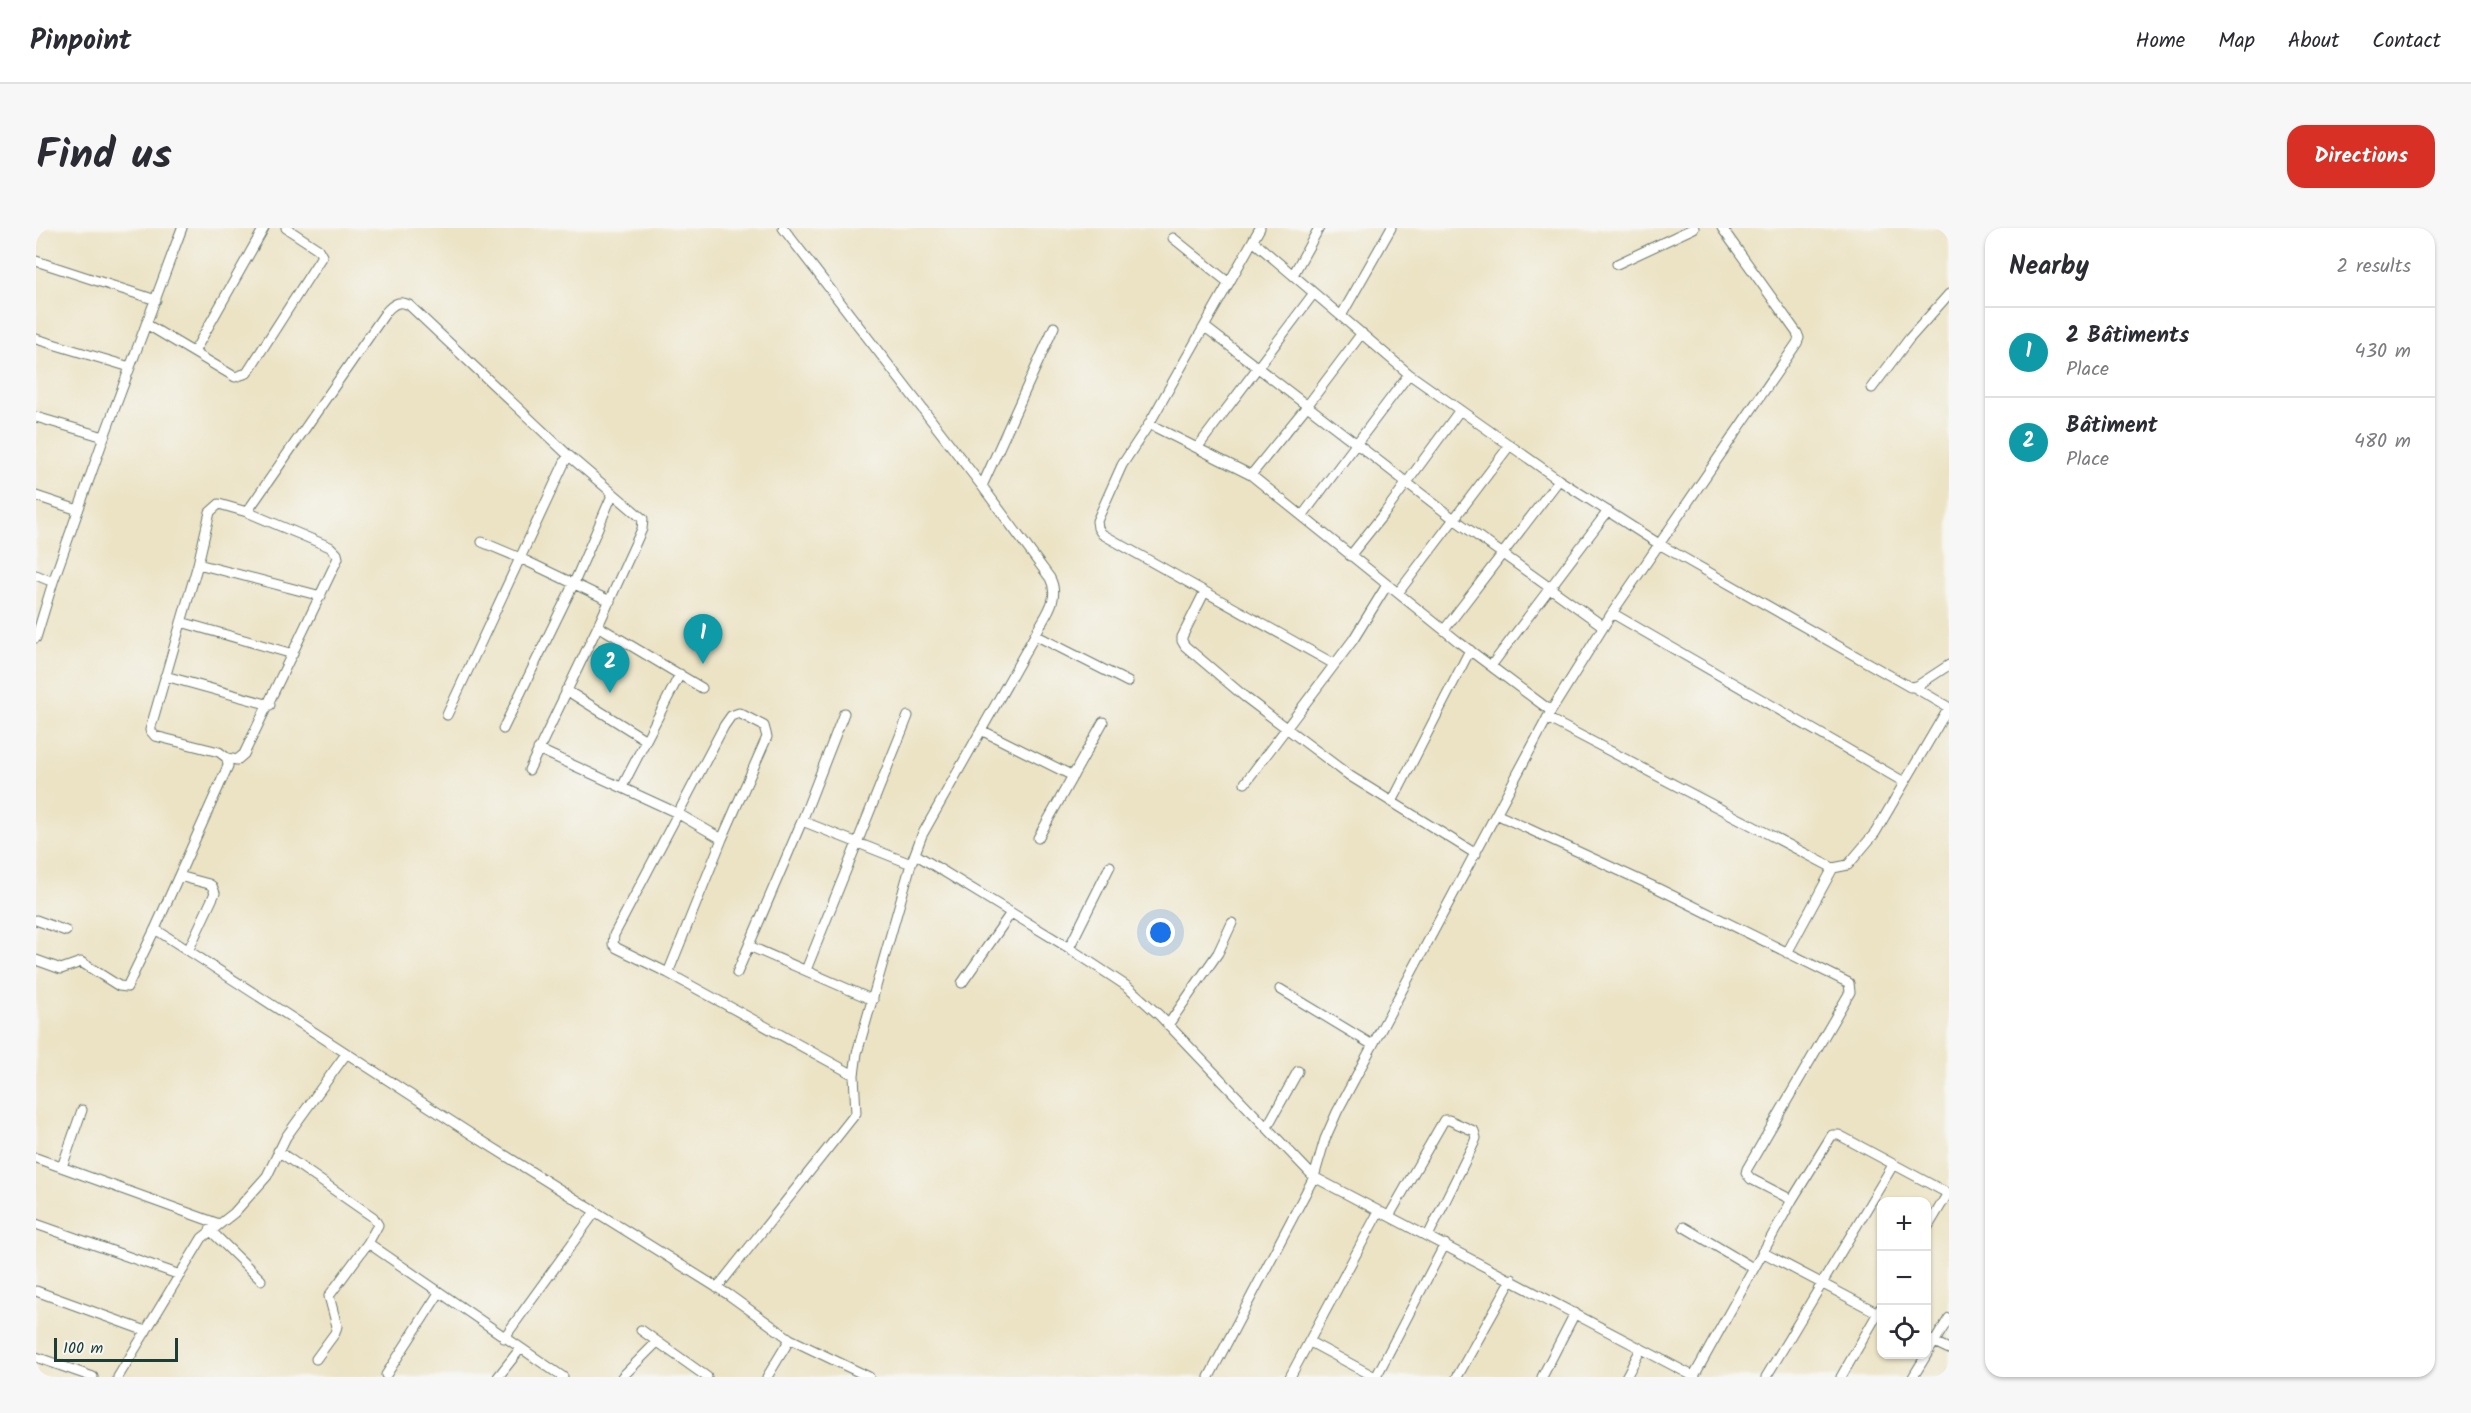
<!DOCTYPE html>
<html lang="en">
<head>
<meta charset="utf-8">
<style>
  :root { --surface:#fff; --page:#f7f7f7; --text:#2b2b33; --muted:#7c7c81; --line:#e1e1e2; --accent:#d93025 }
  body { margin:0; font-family:Kalam,sans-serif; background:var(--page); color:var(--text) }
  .controls { position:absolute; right:18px; bottom:18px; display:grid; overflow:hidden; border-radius:12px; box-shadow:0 2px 4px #0004 }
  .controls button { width:54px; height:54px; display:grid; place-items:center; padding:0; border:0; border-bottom:2px solid var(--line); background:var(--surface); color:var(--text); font:30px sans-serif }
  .scale { position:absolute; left:18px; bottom:15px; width:124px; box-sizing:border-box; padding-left:6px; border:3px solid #1f3d34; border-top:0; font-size:16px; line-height:21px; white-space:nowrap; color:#1f3d34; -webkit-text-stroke:4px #f6f6f2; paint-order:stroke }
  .you { position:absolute; left:1125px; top:705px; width:21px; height:21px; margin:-15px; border:4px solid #fff; border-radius:50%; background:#1a73e8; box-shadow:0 0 0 9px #1a73e833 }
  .badge { display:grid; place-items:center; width:39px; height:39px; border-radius:50%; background:var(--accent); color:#fff; font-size:20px; font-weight:700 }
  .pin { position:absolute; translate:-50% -50px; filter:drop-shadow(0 2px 3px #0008) }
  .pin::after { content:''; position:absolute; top:32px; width:21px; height:18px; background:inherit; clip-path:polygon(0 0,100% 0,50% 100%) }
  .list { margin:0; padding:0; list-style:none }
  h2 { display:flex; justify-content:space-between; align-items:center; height:78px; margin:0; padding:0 24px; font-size:26px }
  h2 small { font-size:20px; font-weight:400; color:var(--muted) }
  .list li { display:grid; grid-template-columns:39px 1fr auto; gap:18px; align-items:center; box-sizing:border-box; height:90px; padding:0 24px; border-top:2px solid var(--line) }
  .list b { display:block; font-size:22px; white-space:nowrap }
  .list p { margin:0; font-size:20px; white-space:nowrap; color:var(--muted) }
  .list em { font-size:20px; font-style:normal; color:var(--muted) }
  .icon { flex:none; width:33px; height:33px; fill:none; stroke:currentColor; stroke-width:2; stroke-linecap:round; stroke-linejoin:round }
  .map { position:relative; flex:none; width:1913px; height:1149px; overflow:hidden; border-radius:18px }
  header { display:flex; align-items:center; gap:36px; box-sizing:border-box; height:84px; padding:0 30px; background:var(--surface); border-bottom:2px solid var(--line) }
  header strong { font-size:28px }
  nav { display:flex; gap:33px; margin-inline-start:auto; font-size:21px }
  .intro { display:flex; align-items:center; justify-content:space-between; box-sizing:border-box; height:144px; padding:0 36px }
  h1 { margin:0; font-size:42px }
  .button { padding:15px 27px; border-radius:18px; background:var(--accent); color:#fff; font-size:21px; font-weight:700 }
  main { display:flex; gap:36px; padding:0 36px }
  aside { flex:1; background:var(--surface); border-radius:18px; box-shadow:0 2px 4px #0004 }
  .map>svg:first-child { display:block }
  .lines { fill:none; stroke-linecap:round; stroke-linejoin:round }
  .minor-casing { stroke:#677767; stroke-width:11 }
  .minor { stroke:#fff; stroke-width:9 }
</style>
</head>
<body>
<header>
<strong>Pinpoint</strong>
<nav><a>Home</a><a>Map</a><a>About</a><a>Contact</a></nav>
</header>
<div class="intro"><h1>Find us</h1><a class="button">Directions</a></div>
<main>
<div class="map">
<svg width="1913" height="1149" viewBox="0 0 1913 1149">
  <rect width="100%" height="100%" fill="#f6f6f2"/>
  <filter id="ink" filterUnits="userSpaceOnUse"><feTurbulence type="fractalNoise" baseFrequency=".0167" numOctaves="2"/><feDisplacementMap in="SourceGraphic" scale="12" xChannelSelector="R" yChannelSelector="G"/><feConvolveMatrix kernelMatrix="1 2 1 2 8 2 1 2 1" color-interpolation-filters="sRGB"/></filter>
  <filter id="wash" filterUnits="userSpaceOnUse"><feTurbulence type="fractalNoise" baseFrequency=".008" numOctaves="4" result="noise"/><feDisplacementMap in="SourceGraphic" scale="24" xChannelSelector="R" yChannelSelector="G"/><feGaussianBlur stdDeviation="1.35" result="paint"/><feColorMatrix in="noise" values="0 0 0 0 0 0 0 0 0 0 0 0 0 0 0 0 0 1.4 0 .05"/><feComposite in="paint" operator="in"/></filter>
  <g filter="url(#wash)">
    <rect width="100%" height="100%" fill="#ece3c5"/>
  </g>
  <g filter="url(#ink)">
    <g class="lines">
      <g class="minor-casing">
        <path id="minor" d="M1224,0L1113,196L1086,237L1061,293L1062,300L1066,306L1298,436
          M1137,10L1193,55
          M1217,13L1373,146L1523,252L1623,316L1874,459L1881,458L1913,437
          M0,33L120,72
          M1581,36L1658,0
          M1257,47L1283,0
          M1305,88L1355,0
          M110,96L199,149L211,145L286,28L282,21L250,0
          M1169,99L1418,291L1567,398
          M0,111L94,139
          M158,124L228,0
          M1836,160L1873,111L1913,66
          M0,189L68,209
          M1113,196L1215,247L1424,415L1515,483
          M1161,220L1278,65
          M1215,247L1271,178L1326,105
          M946,258L1018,99
          M0,268L42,282
          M211,284L350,84C357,76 363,72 373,77L532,227L607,291L606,301L562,398L493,542
          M1266,288L1373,146
          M446,314L484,330L574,373
          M1314,328L1350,283L1424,182
          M162,336L285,368
          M0,347L17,354
          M1168,365L1146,409V413L1149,418L1209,469L1314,548L1440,626
          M1362,365L1474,217
          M1576,385L1868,554
          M145,394L257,426
          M562,398L666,460
          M1408,402L1523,252
          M999,407L1092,454
          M0,410L17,354L68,209L146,0
          M1455,438L1572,283
          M129,448L234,477
          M530,462L610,512
          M411,487L532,227
          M1511,490L1797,640
          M467,501L538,355L577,265
          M945,502L1037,548
          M502,521L641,585L686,611
          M1209,555L1317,412L1351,357
          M586,559L644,446
          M1356,574L1434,422
          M1460,586L1621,660L1813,755L1814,764L1711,941L1710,945L1715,951L1756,972
          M766,593L875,636
          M1002,610L1067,494
          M879,626L1033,720L1092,759L1123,787L1278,949L1173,1149
          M143,648L173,656L176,658L179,665L152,723
          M0,692L30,703
          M119,701L435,906L693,1067L754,1111L833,1149
          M713,718L837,772
          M1033,720L1074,638
          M1751,725L1797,640L1812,637L1839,605L1911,482L1912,479L1878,459
          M0,732L25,741L45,734L83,758L91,759L119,701L192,538L191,530L183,524L119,508L114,502L162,336L174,284L183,276L211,284L294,319L301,326L302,330L208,526L201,532L191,530
          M770,742L872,488
          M632,745L686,611L731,509L728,498L703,485L695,488L688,498L578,707L577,716L581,720L632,745L818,847
          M701,745L766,593L808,485
          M926,755L975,685
          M1244,761L1335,816
          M1132,797L1182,725L1196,695
          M1231,899L1262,843
          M242,923L337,989L342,997L332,1015L293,1068L301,1098L299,1105L280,1131
          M0,930L183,996
          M26,939L46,882
          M1353,988L1408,892H1413L1438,903L1440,910L1438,915L1392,1008
          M0,996L144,1047
          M1648,999L1717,1040
          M174,1002L225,1052
          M1890,1002L1912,965
          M332,1015L527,1149
          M1726,1024L1846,1087
          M681,1060L820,885L818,847L821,825L875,636L886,607L999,407C1009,387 1025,371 1014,350L946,258L747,0
          M0,1063L110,1103
          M605,1102L671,1149
          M468,1110L559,984
          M1890,1110L1913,1121
          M1274,1114L1339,1149
          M0,1129L57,1149
          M350,1147L403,1065
          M1658,1148L1756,972L1796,907H1803L1913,966
          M82,1149L166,1010L198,985L231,948L250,909L310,826
          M462,1149L484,1121
          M586,1149L621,1114
          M731,1149L754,1111
          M1254,1149L1343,983
          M1340,1149L1409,1016
          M1421,1149L1476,1051
          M1506,1149L1539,1085
          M1590,1149L1605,1121
          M1659,1149L1278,949L1289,911L1301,884L1515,483L1576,385L1761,115L1763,110L1761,105L1686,0
          M1730,1149L1857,937
          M1805,1149L1846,1078
          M1877,1149L1913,1090"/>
      </g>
      <use href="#minor" class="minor"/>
    </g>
  </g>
</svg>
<div class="controls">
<button>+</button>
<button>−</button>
<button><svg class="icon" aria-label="locate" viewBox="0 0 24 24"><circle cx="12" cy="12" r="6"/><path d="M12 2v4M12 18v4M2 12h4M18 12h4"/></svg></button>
</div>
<div class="scale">100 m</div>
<div class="you"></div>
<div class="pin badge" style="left:667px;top:436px;background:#0f9aa8">1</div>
<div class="pin badge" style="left:574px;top:465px;background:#0f9aa8">2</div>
</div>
<aside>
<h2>Nearby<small>2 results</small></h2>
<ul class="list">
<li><span class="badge" style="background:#0f9aa8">1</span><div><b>2 Bâtiments</b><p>Place</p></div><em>430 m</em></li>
<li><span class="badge" style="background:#0f9aa8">2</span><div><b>Bâtiment</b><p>Place</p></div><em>480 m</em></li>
</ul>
</aside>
</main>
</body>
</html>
